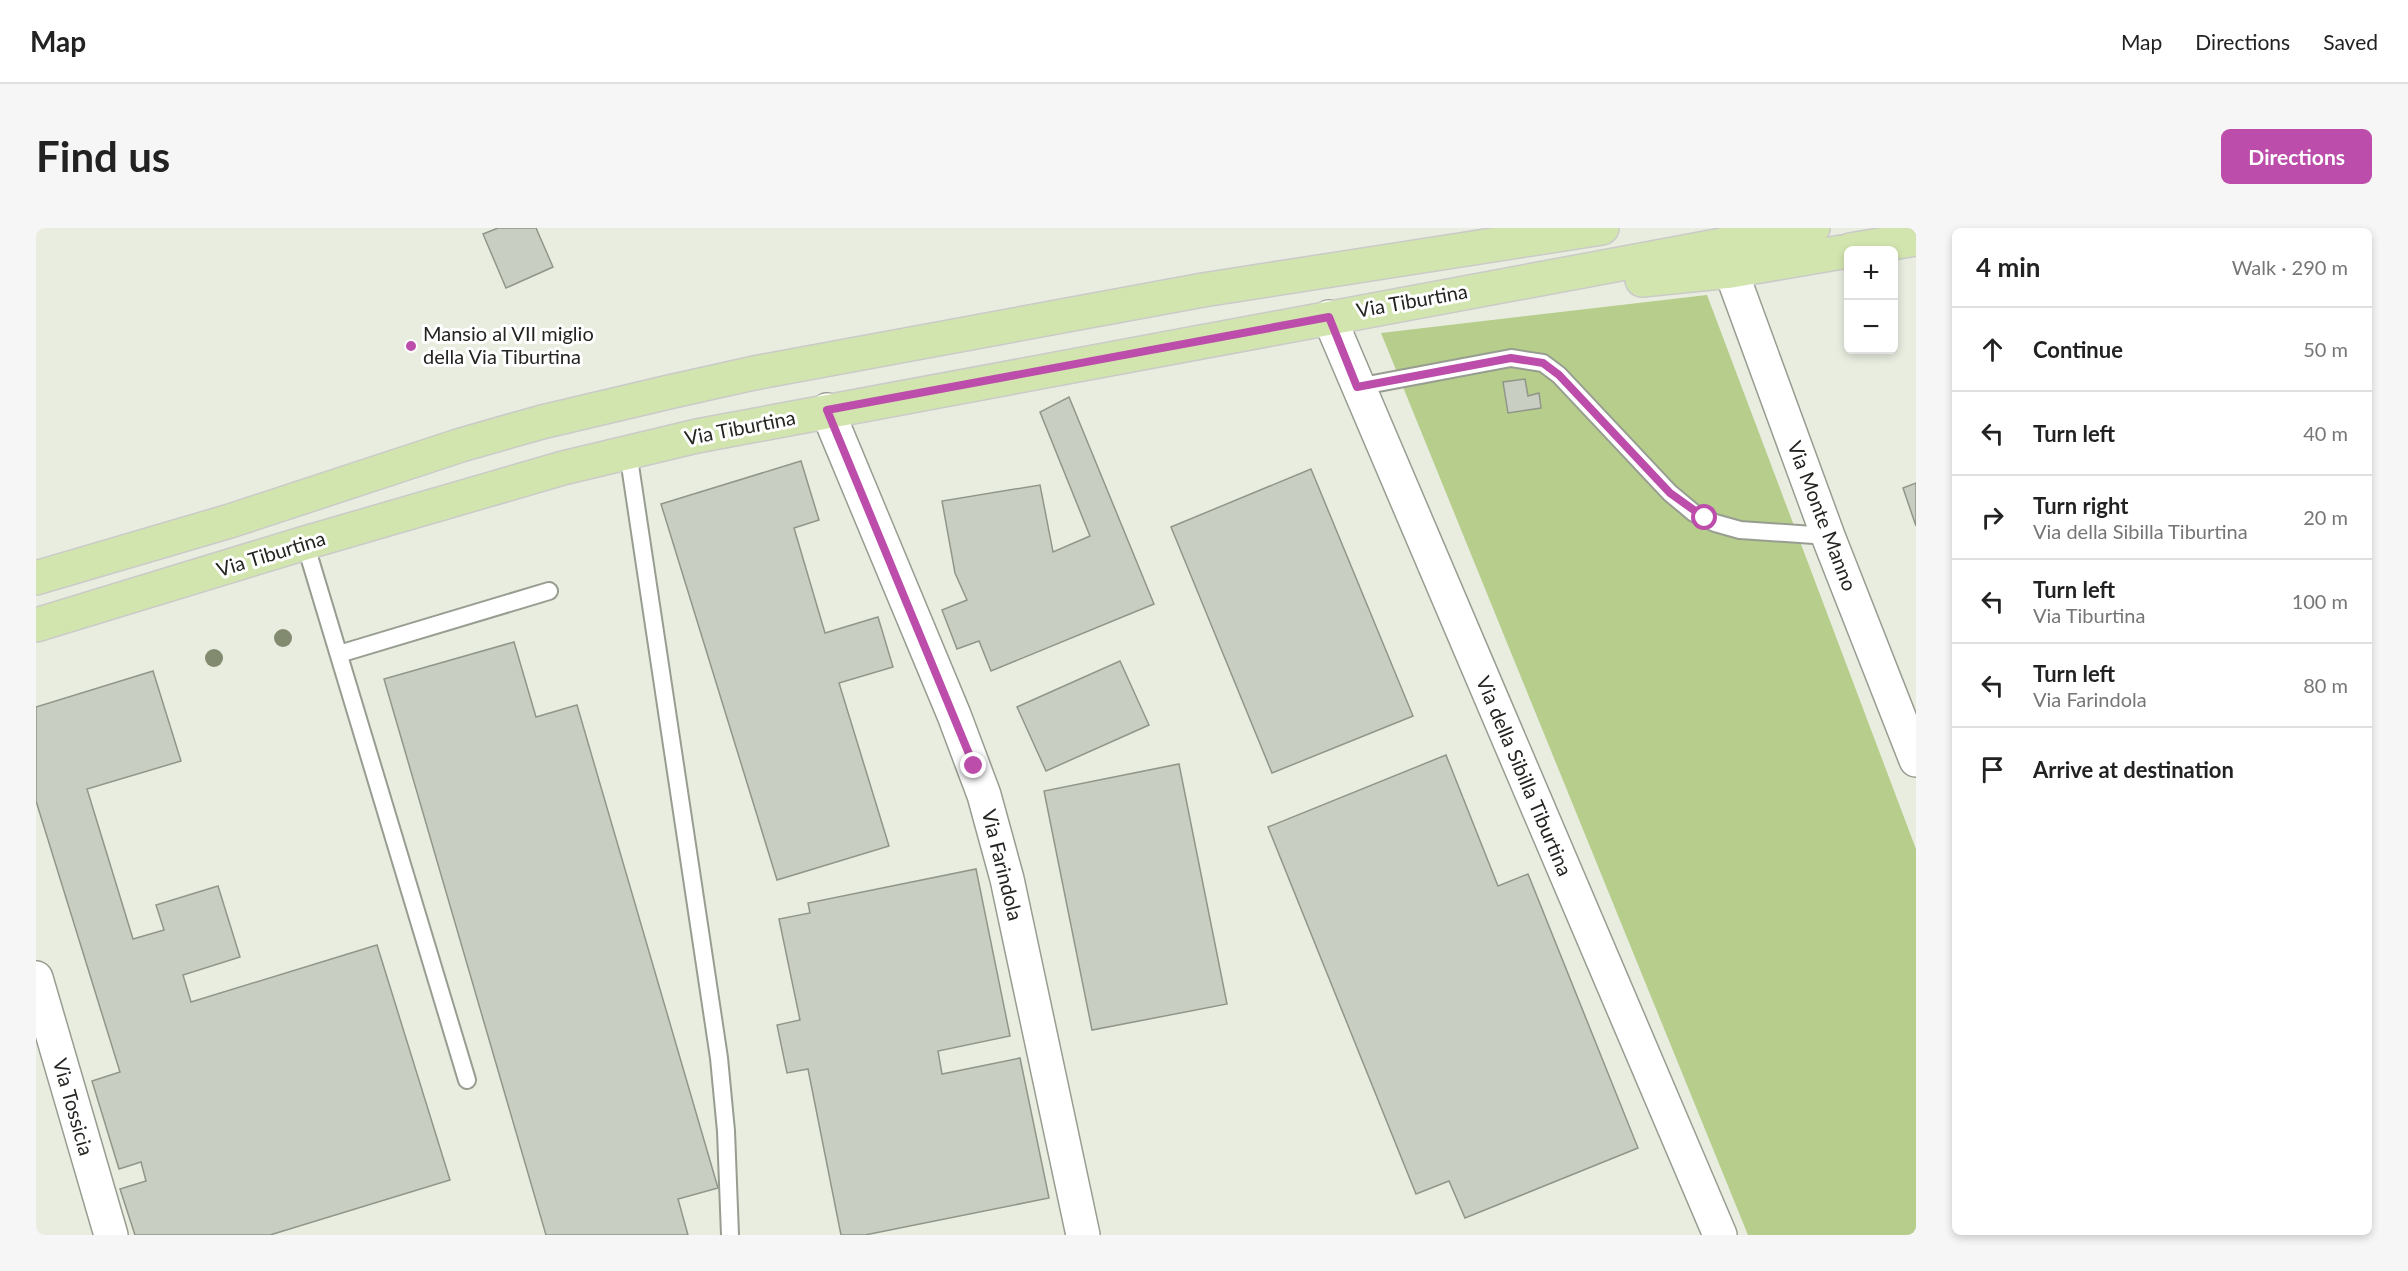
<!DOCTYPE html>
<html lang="en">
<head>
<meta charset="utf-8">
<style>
  :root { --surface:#fff; --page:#f6f6f6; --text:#222; --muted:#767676; --line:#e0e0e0; --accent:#bc4daa }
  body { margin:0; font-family:Lato,sans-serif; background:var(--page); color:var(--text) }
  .controls { position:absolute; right:18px; top:18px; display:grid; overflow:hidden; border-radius:9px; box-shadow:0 3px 9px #0003 }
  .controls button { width:54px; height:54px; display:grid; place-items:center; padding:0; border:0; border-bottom:2px solid var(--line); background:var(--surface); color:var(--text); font:30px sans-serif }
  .stop { position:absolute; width:18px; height:18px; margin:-14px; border:4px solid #bc4daa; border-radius:50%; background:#fff }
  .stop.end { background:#bc4daa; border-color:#fff; box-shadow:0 2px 6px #0008 }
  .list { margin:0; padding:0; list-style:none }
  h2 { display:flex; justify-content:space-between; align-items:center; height:78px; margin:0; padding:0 24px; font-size:26px }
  h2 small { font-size:20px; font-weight:400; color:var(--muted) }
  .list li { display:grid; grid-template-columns:39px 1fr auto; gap:18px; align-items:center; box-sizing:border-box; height:84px; padding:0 24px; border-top:2px solid var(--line) }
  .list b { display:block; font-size:22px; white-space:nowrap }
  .list p { margin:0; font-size:20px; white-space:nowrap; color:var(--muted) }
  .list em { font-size:20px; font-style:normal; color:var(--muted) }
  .icon { flex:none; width:33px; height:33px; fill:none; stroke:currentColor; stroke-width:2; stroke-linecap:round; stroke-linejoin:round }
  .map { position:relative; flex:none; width:1880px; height:1007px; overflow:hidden; border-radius:9px }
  header { display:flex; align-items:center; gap:36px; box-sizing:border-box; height:84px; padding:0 30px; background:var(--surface); border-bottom:2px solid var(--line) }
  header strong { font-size:28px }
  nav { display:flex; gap:33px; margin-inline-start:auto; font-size:21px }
  .intro { display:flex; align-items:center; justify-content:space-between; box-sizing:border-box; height:144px; padding:0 36px }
  h1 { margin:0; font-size:42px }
  .button { padding:15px 27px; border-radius:9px; background:var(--accent); color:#fff; font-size:21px; font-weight:700 }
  main { display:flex; gap:36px; padding:0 36px }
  aside { flex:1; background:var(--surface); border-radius:9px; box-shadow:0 3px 9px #0003 }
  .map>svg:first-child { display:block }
  .green { fill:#b6cd8b }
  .building { fill:#c9cec2; stroke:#91968a; stroke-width:1.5 }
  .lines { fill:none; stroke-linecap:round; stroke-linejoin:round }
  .service-casing { stroke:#989d91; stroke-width:20 }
  .minor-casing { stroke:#989d91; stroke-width:36 }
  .primary-casing { stroke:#cacbc9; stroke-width:36 }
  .service { stroke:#fff; stroke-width:16 }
  .minor { stroke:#fff; stroke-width:33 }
  .primary { stroke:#d3e5af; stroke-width:33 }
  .tree { fill:#828b70 }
  .route { stroke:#bc4daa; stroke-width:8 }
  .poi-dot { fill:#bc4daa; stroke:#fff; stroke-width:2 }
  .labels { text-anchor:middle; stroke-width:6; stroke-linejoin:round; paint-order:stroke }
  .street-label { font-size:20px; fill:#232520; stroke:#fff }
  .poi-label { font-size:20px; fill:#232520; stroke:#fff; text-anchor:start }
</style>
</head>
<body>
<header>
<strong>Map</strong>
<nav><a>Map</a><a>Directions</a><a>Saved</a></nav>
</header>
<div class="intro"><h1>Find us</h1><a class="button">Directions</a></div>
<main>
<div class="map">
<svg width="1880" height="1007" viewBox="0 0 1880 1007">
  <rect width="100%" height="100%" fill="#e8ede0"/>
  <path class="green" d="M1671,67L1880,621V1007H1712L1345,105Z"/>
  <path class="building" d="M462,0H500L517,39L470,60L447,6Z
    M1489,151L1492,168L1503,165L1505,180L1472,185L1467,154Z
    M1033,169L1118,376L955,443L943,413L921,421L906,382L931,372L919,345L906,273L1004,257L1017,324L1054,308L1004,184Z
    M765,233L783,292L758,300L789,405L842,389L857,439L803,455L853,618L741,652L625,276Z
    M1275,241L1377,488L1236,545L1135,299Z
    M1880,255V298L1867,260Z
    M478,414L500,489L541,477L682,960L642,971L652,1007H510L348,451Z
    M1084,433L1113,497L1010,543L981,479Z
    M117,443L145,533L51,561L97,711L128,702L120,677L182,658L204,729L147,747L155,774L341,717L414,952L234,1007H99L84,961L110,953L105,934L83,941L56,853L84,844L0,573V479Z
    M1410,527L1462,658L1492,646L1602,920L1429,990L1413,953L1380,966L1232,599Z
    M1143,536L1191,776L1056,802L1008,563Z
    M940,641L974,808L902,823L906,846L984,830L1013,970L829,1007H805L772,841L751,845L741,797L764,792L743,691L774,685L772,675Z"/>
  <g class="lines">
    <g class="service-casing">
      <path id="service" d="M1321,159L1475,130L1507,135L1523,147L1634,265L1658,285L1679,295L1704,302L1792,308
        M592,224L683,830L690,903L694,1007
        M269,315L431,852
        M303,426L513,363"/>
    </g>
    <g class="minor-casing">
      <path id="minor" d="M1695,43L1792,308L1880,532
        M1293,89L1684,1007
        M791,182L918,487L948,567L971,651L1047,1007
        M0,750L75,1007"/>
    </g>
    <g class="primary-casing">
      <path id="primary" d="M1814,22L1880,11
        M1606,52L1695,43L1812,23
        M0,350L194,293L425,217L506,194L633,164L718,145L1167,62L1566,0
        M0,397L269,315L527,240L661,208L1777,0"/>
    </g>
    <use href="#service" class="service"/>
    <use href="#minor" class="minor"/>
    <use href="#primary" class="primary"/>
  </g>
  <g class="tree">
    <circle cx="247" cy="410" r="9"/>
    <circle cx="178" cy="430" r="9"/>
  </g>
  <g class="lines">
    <path class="route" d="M938,538L791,182L1293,89L1321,159L1475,130L1507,135L1523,147L1634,265L1669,290"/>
  </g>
  <circle class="poi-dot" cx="375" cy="118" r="6"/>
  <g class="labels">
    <g class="street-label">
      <text transform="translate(1376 73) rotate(-10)" y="7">Via Tiburtina</text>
      <text transform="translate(704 200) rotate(-11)" y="7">Via Tiburtina</text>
      <text transform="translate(1786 288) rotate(69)" y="7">Via Monte Manno</text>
      <text transform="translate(235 326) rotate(-17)" y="7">Via Tiburtina</text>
      <text transform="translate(1488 548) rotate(67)" y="7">Via della Sibilla Tiburtina</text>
      <text transform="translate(966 637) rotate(76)" y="7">Via Farindola</text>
      <text transform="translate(37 879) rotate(74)" y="7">Via Tossicia</text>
    </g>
    <g class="poi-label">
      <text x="387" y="113">Mansio al VII miglio<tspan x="387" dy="23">della Via Tiburtina</tspan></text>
    </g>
  </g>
</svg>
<div class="controls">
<button>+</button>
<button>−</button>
</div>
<div class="stop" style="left:1669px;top:290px"></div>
<div class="stop end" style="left:938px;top:538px"></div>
</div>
<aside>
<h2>4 min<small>Walk · 290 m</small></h2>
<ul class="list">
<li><svg class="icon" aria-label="ahead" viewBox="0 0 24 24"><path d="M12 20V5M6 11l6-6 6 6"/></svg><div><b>Continue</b></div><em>50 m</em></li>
<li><svg class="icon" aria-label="left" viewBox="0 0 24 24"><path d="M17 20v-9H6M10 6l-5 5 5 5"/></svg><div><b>Turn left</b></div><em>40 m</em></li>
<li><svg class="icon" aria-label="right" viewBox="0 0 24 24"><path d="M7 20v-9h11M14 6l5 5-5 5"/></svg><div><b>Turn right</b><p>Via della Sibilla Tiburtina</p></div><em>20 m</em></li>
<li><svg class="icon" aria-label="left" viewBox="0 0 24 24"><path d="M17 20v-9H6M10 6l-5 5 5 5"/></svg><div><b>Turn left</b><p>Via Tiburtina</p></div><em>100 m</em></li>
<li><svg class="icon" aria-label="left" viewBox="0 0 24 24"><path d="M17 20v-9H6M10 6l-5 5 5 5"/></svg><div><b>Turn left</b><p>Via Farindola</p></div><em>80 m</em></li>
<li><svg class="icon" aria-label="arrive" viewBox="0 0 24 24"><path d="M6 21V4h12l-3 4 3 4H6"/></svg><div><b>Arrive at destination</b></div></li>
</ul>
</aside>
</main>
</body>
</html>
